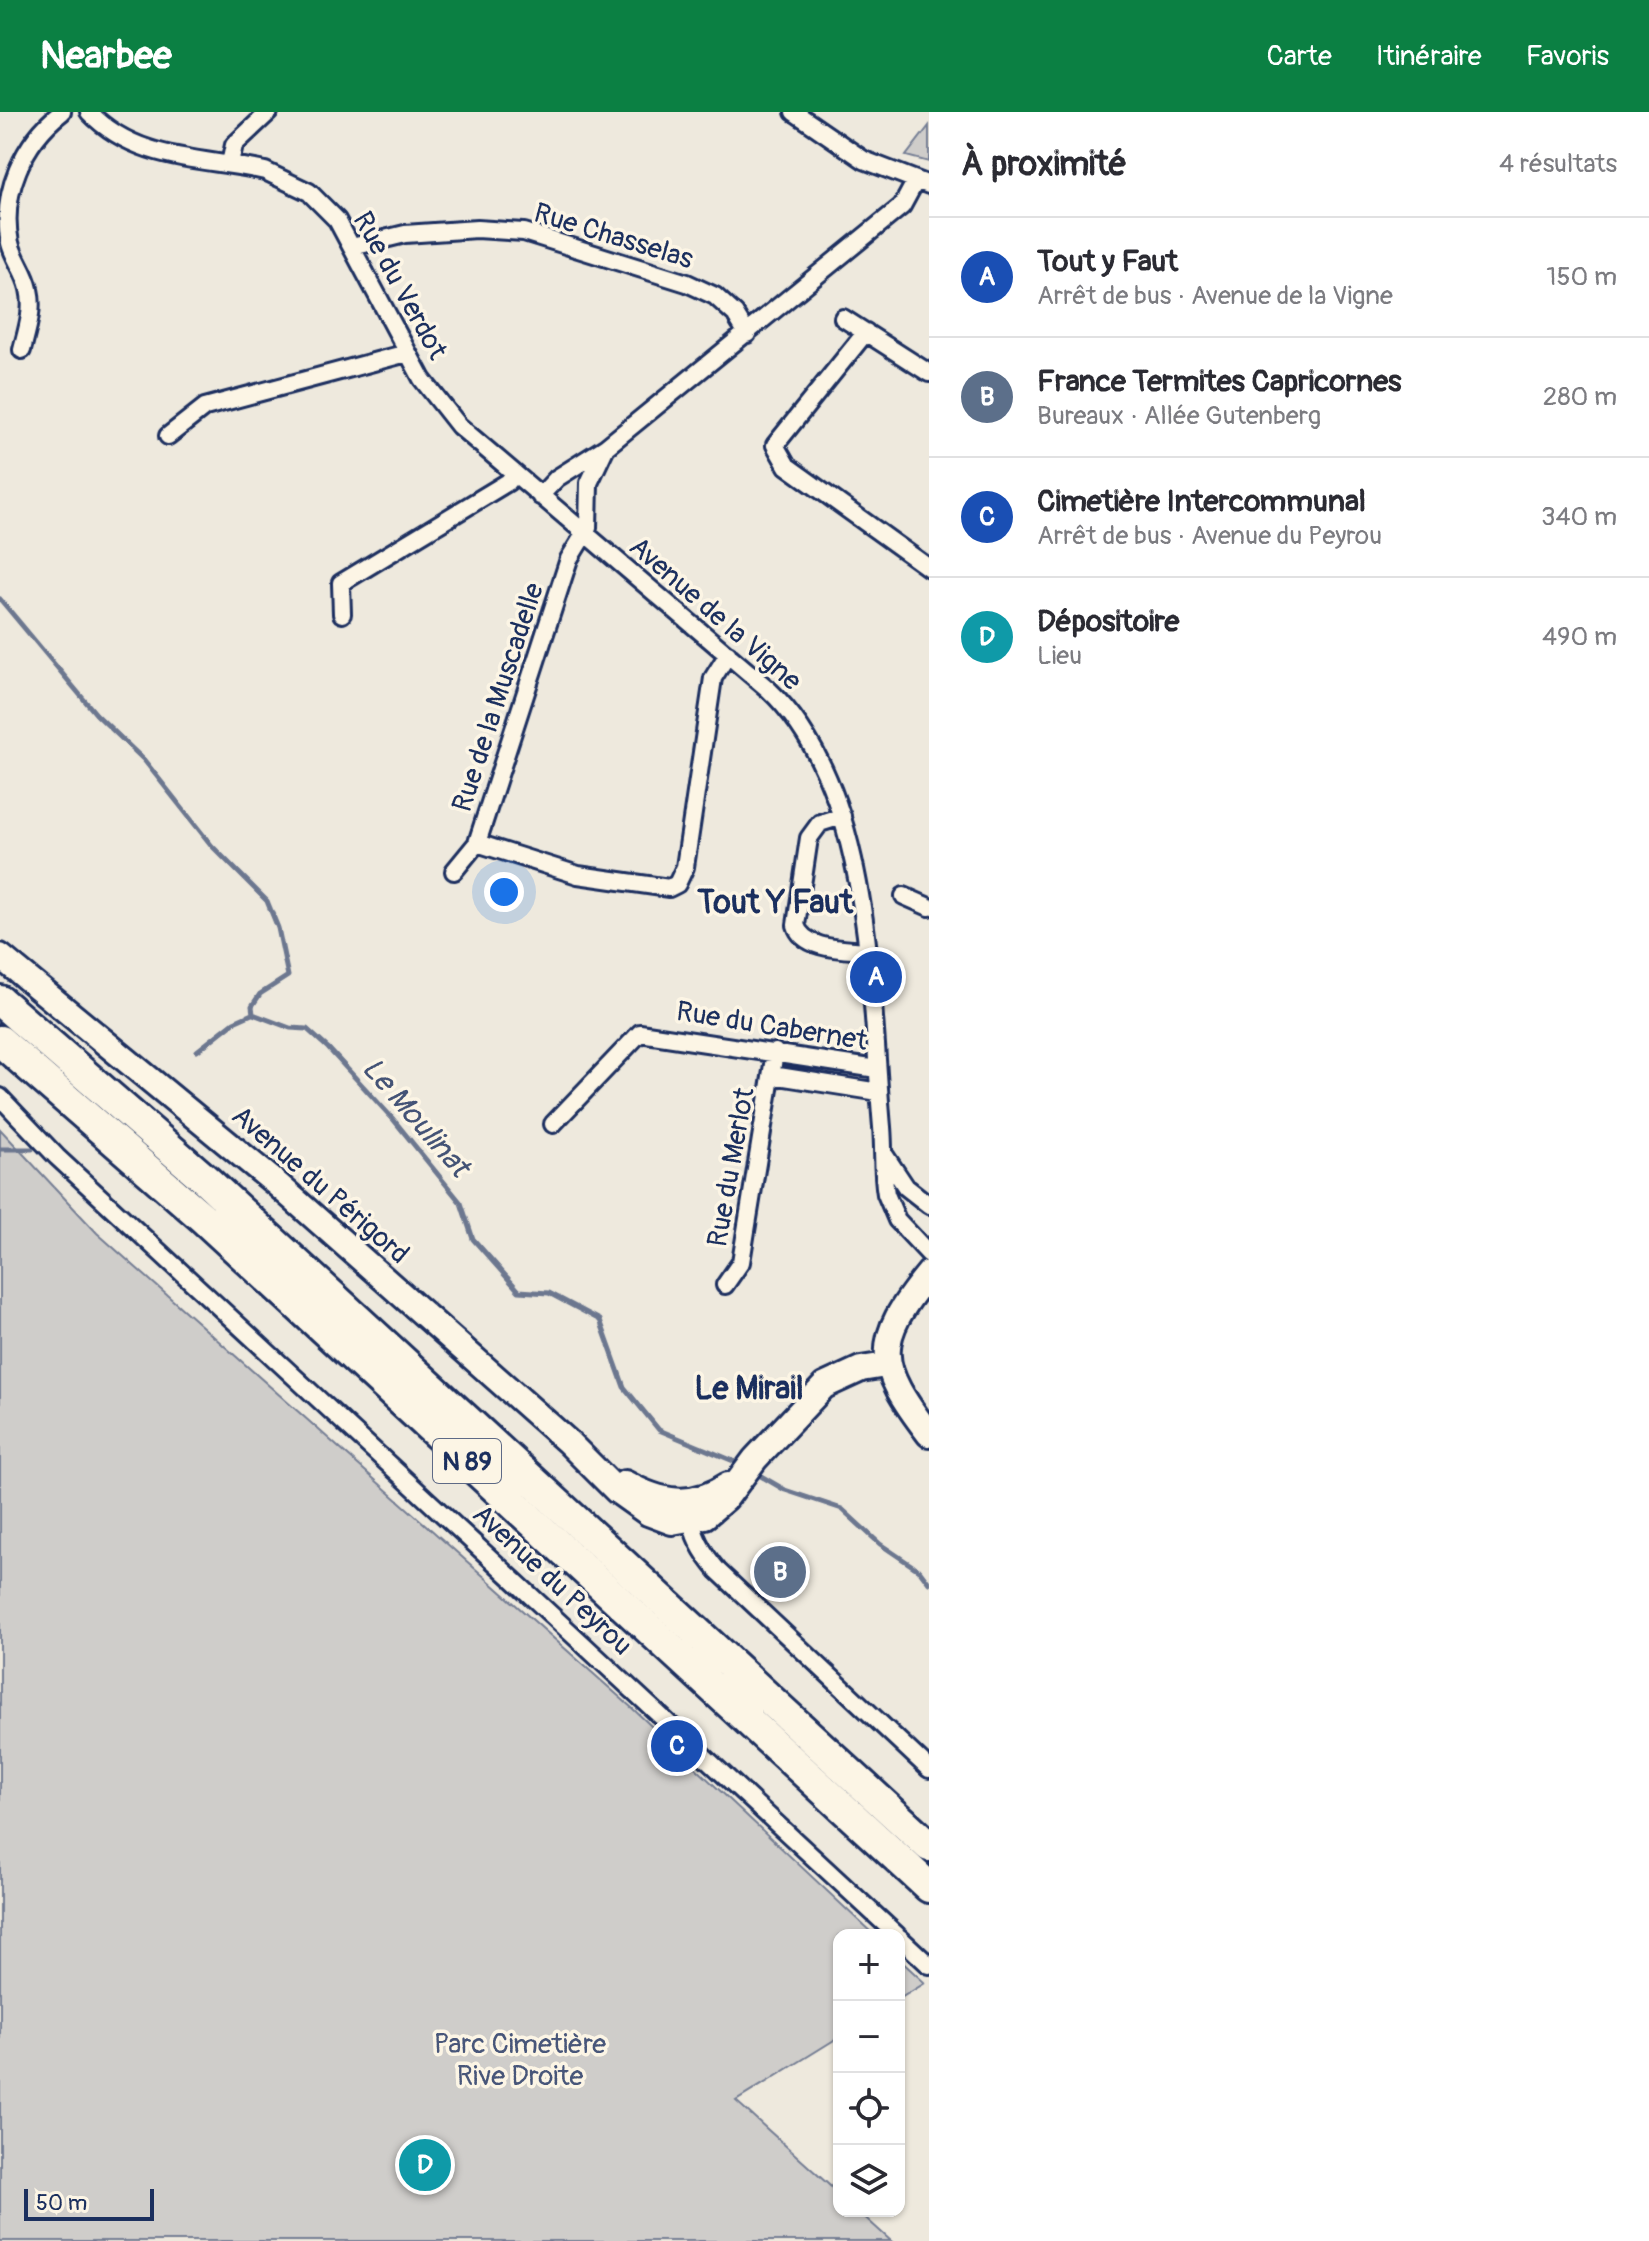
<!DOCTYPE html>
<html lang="fr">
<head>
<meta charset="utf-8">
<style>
  :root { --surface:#fff; --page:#f2f2f3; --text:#2b2b33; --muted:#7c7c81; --line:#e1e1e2; --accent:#0b8043 }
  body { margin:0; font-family:Pangolin,sans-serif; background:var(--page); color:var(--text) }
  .controls { position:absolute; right:24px; bottom:24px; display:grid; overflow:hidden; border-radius:16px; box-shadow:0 2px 6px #0004 }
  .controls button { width:72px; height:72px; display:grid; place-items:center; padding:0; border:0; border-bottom:2px solid var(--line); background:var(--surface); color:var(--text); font:40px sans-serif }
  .scale { position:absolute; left:24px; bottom:20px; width:130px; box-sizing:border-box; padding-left:8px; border:4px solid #1b2f5e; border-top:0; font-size:22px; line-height:28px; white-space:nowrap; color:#1b2f5e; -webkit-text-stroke:6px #fcf5e5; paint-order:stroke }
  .you { position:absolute; left:504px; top:780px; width:28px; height:28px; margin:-20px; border:6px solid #fff; border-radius:50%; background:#1a73e8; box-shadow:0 0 0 12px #1a73e833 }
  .badge { display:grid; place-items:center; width:52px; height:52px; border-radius:50%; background:var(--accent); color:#fff; font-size:26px; font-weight:700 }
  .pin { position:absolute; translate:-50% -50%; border:4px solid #fff; box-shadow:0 2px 8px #0006 }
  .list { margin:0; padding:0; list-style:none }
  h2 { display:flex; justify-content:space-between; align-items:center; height:104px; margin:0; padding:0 32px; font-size:34px }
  h2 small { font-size:26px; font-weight:400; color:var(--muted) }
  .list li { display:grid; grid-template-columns:52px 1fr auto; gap:24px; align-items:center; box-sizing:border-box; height:120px; padding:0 32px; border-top:2px solid var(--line) }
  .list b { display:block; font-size:30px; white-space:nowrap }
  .list p { margin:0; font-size:26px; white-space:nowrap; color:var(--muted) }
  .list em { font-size:26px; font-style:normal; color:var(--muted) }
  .icon { flex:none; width:44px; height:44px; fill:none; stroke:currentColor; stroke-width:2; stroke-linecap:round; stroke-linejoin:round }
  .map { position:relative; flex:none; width:929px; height:2129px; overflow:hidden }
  header { display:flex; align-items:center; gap:48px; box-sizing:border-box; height:112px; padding:0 40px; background:var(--accent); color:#fff }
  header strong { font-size:38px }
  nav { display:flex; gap:44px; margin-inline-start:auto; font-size:28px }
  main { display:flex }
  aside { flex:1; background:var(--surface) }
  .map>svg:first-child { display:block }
  .green { fill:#cfcdca; stroke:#757e94; stroke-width:2 }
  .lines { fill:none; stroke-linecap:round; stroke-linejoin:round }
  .stream { stroke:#6c778f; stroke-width:5 }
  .street-casing { stroke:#1b2f5e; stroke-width:22 }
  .secondary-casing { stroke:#1b2f5e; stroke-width:30 }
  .highway-casing { stroke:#1b2f5e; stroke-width:36 }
  .street { stroke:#fcf5e5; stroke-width:16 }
  .secondary { stroke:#fcf5e5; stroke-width:24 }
  .highway { stroke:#fcf5e5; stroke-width:30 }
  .labels { text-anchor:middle; stroke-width:7; stroke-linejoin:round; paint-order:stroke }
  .shield { fill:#fcf5e5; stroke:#5e6a86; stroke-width:2 }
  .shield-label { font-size:26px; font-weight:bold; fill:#1b2f5e }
  .street-label { font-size:28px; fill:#1b2f5e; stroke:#fcf5e5 }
  .park-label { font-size:28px; fill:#485679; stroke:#fcf5e5 }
  .water-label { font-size:30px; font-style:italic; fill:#445376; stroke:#fcf5e5 }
  .quarter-label { font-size:32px; font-weight:bold; fill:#1b2f5e; stroke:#fcf5e5 }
</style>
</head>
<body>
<header>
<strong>Nearbee</strong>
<nav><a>Carte</a><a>Itinéraire</a><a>Favoris</a></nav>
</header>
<main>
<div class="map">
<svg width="929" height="2129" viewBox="0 0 929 2129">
  <rect width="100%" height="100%" fill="#eee9dd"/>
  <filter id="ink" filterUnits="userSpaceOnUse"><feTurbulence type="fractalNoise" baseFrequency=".0125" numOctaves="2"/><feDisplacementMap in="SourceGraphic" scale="16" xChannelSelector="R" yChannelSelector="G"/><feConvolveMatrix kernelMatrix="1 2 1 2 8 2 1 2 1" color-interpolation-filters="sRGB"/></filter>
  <g filter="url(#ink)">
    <path class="green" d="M929,14V50L906,44Z
      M0,1017L97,1121L632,1596L874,1823H839V1925L736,1989L839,2082V2099H858L891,2129H0Z
      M899,1847L925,1871L899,1887Z"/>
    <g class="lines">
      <path class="stream" d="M0,487L96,602L144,648L212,734L267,789L278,816L288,864L260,882L252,894L253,902
        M253,902L290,916L307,917L328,936L393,1007L461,1091L473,1127L519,1179L549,1181L600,1208L624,1275L659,1318L743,1353
        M197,939L234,910L252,902
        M0,1037H32
        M754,1360L785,1378L842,1397L880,1432L920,1459L929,1471"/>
      <g class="street-casing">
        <path id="street" d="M89,0C137,50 202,45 265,59L309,80L337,108L422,267L459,314L768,577C873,675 870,880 882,1015C884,1038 882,1059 886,1082L897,1108L929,1142
          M794,0L864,48L929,73
          M230,52L234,33L269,0
          M352,135L405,122L477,117L524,120L687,171L715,184L735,202L747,222
          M843,206L929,261
          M866,220L775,333L787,354L929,456
          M22,238C27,218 34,198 29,177C26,161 14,147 10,131C0,82 23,30 62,0
          M168,324L205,295L407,241
          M540,384L557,366L606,335L902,94L915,70
          M342,502L341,471L508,370L514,363
          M842,704L820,711L809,726L796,813C803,838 844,837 866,839
          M477,731L578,763L669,776L677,772L685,755L713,566L728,542
          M454,759L477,731L569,447L588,416L589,371L605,337
          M904,784L929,795
          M772,963L879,980
          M0,985L57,1045L897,1823
          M553,1012L640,921L877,957
          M884,1042L906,1075L929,1093
          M725,1173L741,1150L775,940
          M694,1398C686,1417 706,1445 718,1459L929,1657
          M899,1825L929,1853"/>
      </g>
      <g class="secondary-casing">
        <path id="secondary" d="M0,844L278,1073L567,1329L617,1379L648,1401L672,1410L705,1404L726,1386L755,1347L824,1274L861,1257L886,1253
          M929,1161C872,1230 876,1253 929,1322
          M625,1371C661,1391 692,1397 728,1373"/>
      </g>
      <g class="highway-casing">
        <path id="highway" d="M0,889L206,1068L929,1734
          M0,929L203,1106L929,1775"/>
      </g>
      <use href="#street" class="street"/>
      <use href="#secondary" class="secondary"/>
      <use href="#highway" class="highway"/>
    </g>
  </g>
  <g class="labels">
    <rect class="shield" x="433" y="1327" width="68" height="44" rx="6"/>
    <g class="shield-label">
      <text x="467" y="1358">N 89</text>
    </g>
    <g class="street-label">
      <text transform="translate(614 123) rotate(17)" y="10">Rue Chasselas</text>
      <text transform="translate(401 173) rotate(61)" y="10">Rue du Verdot</text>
      <text transform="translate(716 501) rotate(41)" y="10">Avenue de la Vigne</text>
      <text transform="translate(497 585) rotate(-72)" y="10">Rue de la Muscadelle</text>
      <text transform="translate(772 913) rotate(9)" y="10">Rue du Cabernet</text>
      <text transform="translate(730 1055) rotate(-80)" y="10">Rue du Merlot</text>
      <text transform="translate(321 1072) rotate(41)" y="10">Avenue du Périgord</text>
      <text transform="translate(553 1467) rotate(43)" y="10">Avenue du Peyrou</text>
    </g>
    <g class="park-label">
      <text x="520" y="1941">Parc Cimetière<tspan x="520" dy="32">Rive Droite</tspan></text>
    </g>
    <g class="water-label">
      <text transform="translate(416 1005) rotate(49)" y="10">Le Moulinat</text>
    </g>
    <g class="quarter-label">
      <text x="775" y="801">Tout Y Faut</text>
      <text x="749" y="1287">Le Mirail</text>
    </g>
  </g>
</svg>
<div class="controls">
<button>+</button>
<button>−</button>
<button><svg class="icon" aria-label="locate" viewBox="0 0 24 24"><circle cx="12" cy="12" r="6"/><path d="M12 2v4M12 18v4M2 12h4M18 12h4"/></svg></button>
<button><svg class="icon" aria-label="layers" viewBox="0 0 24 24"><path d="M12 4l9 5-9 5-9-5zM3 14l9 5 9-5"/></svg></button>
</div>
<div class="scale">50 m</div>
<div class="you"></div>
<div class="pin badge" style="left:876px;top:865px;background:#1a4fb4">A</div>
<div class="pin badge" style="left:780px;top:1460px;background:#5c6f8a">B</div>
<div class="pin badge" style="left:677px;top:1634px;background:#1a4fb4">C</div>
<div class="pin badge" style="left:425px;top:2053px;background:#0f9aa8">D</div>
</div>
<aside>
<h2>À proximité<small>4 résultats</small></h2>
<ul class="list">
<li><span class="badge" style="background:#1a4fb4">A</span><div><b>Tout y Faut</b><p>Arrêt de bus · Avenue de la Vigne</p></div><em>150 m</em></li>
<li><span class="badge" style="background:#5c6f8a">B</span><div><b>France Termites Capricornes</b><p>Bureaux · Allée Gutenberg</p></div><em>280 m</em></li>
<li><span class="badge" style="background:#1a4fb4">C</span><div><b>Cimetière Intercommunal</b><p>Arrêt de bus · Avenue du Peyrou</p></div><em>340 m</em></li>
<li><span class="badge" style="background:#0f9aa8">D</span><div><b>Dépositoire</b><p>Lieu</p></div><em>490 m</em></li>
</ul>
</aside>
</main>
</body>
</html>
